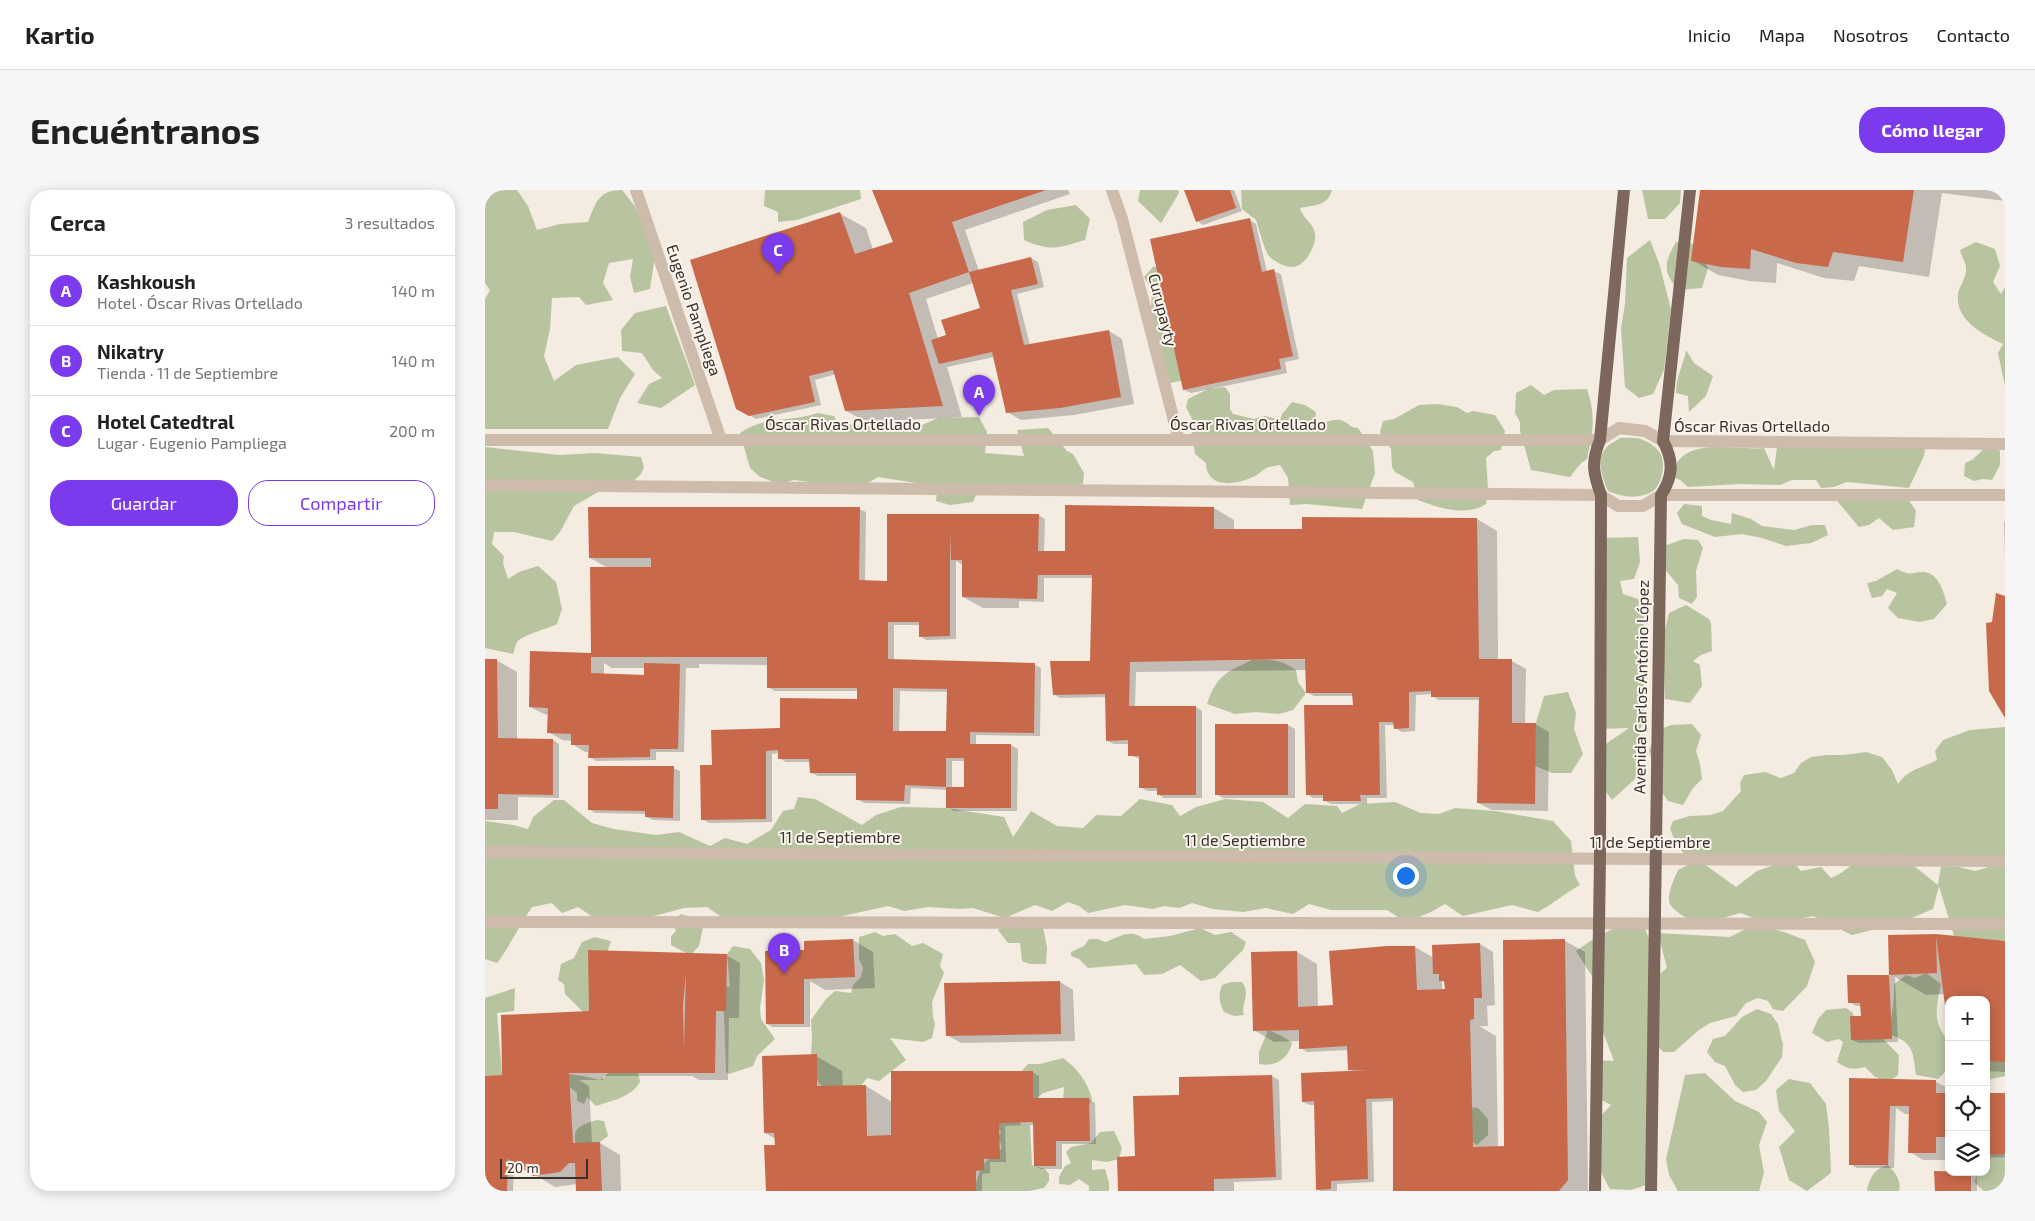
<!DOCTYPE html>
<html lang="es">
<head>
<meta charset="utf-8">
<style>
  :root { --surface:#fff; --page:#f6f6f6; --text:#222; --muted:#767676; --line:#e0e0e0; --accent:#7c3aed }
  body { margin:0; font-family:"Exo 2",sans-serif; background:var(--page); color:var(--text) }
  .controls { position:absolute; right:15px; bottom:15px; display:grid; overflow:hidden; border-radius:10px; box-shadow:0 2px 12px #0003 }
  .controls button { width:45px; height:45px; display:grid; place-items:center; padding:0; border:0; border-bottom:1px solid var(--line); background:var(--surface); color:var(--text); font:25px sans-serif }
  .scale { position:absolute; left:15px; bottom:12px; width:88px; box-sizing:border-box; padding-left:5px; border:2px solid #3b302b; border-top:0; font-size:14px; line-height:18px; white-space:nowrap; color:#3b302b; -webkit-text-stroke:4px #fbf5ee; paint-order:stroke }
  .you { position:absolute; left:920px; top:685px; width:18px; height:18px; margin:-12px; border:4px solid #fff; border-radius:50%; background:#1a73e8; box-shadow:0 0 0 8px #1a73e833 }
  .badge { display:grid; place-items:center; width:32px; height:32px; border-radius:50%; background:var(--accent); color:#fff; font-size:16px; font-weight:700 }
  .pin { position:absolute; translate:-50% -41px; filter:drop-shadow(0 1px 2px #0008) }
  .pin::after { content:''; position:absolute; top:26px; width:18px; height:15px; background:inherit; clip-path:polygon(0 0,100% 0,50% 100%) }
  .list { margin:0; padding:0; list-style:none }
  h2 { display:flex; justify-content:space-between; align-items:center; height:65px; margin:0; padding:0 20px; font-size:21px }
  h2 small { font-size:16px; font-weight:400; color:var(--muted) }
  .list li { display:grid; grid-template-columns:32px 1fr auto; gap:15px; align-items:center; box-sizing:border-box; height:70px; padding:0 20px; border-top:1px solid var(--line) }
  .list b { display:block; font-size:19px; white-space:nowrap }
  .list p { margin:0; font-size:16px; white-space:nowrap; color:var(--muted) }
  .list em { font-size:16px; font-style:normal; color:var(--muted) }
  .actions { display:flex; gap:10px; padding:15px 20px }
  .actions a { flex:1; padding:11px 0; border:1px solid var(--accent); border-radius:20px; text-align:center; font-size:18px; color:var(--accent) }
  .actions .main { background:var(--accent); color:#fff }
  .icon { flex:none; width:28px; height:28px; fill:none; stroke:currentColor; stroke-width:2; stroke-linecap:round; stroke-linejoin:round }
  .map { position:relative; flex:none; width:1520px; height:1001px; overflow:hidden; border-radius:20px }
  header { display:flex; align-items:center; gap:30px; box-sizing:border-box; height:70px; padding:0 25px; background:var(--surface); border-bottom:1px solid var(--line) }
  header strong { font-size:24px }
  nav { display:flex; gap:28px; margin-inline-start:auto; font-size:18px }
  .intro { display:flex; align-items:center; justify-content:space-between; box-sizing:border-box; height:120px; padding:0 30px }
  h1 { margin:0; font-size:35px }
  .button { padding:12px 22px; border-radius:20px; background:var(--accent); color:#fff; font-size:18px; font-weight:700 }
  main { display:flex; gap:30px; padding:0 30px }
  aside { flex:1; background:var(--surface); border-radius:20px; box-shadow:0 2px 12px #0003 }
  .map>svg:first-child { display:block }
  .green { fill:#b8c4a0; fill-rule:evenodd }
  .shadow { fill:#0003; fill-rule:evenodd }
  .building { fill:#c8694b; fill-rule:evenodd }
  .lines { fill:none; stroke-linecap:round; stroke-linejoin:round }
  .minor { stroke:#cdbbac; stroke-width:12 }
  .major { stroke:#7d675c; stroke-width:12 }
  .labels { text-anchor:middle; stroke-width:4; stroke-linejoin:round; paint-order:stroke }
  .street-label { font-size:16px; fill:#3b302b; stroke:#fbf5ee }
</style>
</head>
<body>
<header>
<strong>Kartio</strong>
<nav><a>Inicio</a><a>Mapa</a><a>Nosotros</a><a>Contacto</a></nav>
</header>
<div class="intro"><h1>Encuéntranos</h1><a class="button">Cómo llegar</a></div>
<main>
<aside>
<h2>Cerca<small>3 resultados</small></h2>
<ul class="list">
<li><span class="badge">A</span><div><b>Kashkoush</b><p>Hotel · Óscar Rivas Ortellado</p></div><em>140 m</em></li>
<li><span class="badge">B</span><div><b>Nikatry</b><p>Tienda · 11 de Septiembre</p></div><em>140 m</em></li>
<li><span class="badge">C</span><div><b>Hotel Catedtral</b><p>Lugar · Eugenio Pampliega</p></div><em>200 m</em></li>
</ul>
<div class="actions"><a class="main">Guardar</a><a>Compartir</a></div>
</aside>
<div class="map">
<svg width="1520" height="1001" viewBox="0 0 1520 1001">
  <rect width="100%" height="100%" fill="#f4ebe1"/>
  <path class="green" d="M0,0H32L43,16L52,40L75,34L103,32C111,13 113,0 137,0L149,15L171,59L165,99L149,103L145,87L148,69L124,73L118,93L128,110L101,115L94,107L67,108L65,139L59,166L69,191L91,175L133,167L150,184L135,208L123,239H0V109L5,100L0,93Z
    M280,0H375L376,9L312,30L293,32V22L279,16Z
    M655,0H693L694,3L676,33L653,11Z
    M756,0H847C843,16 829,15 815,18C817,28 829,33 830,44C832,54 822,72 812,76C804,80 789,72 784,66C780,62 773,36 771,30L757,19Z
    M1157,0H1196L1195,13L1180,29H1163Z
    M591,15L605,29L600,50C573,58 566,62 539,50L538,32L562,20Z
    M1165,50L1174,73L1186,119L1179,180L1168,204L1154,208L1140,197L1136,139L1140,114L1142,68Z
    M1191,52L1210,54L1223,78L1217,98L1194,100C1177,82 1179,73 1191,52Z
    M1491,52L1510,59L1515,76L1508,92L1516,104L1520,97V196L1513,163L1518,154C1499,145 1470,131 1473,104C1474,97 1482,87 1481,78C1481,73 1476,65 1475,60Z
    M669,76L689,91L700,190L685,193L665,135L667,102L659,87Z
    M181,116L210,195L176,218L152,213L164,194L177,188L168,180L157,163L137,161L136,140L150,123Z
    M1201,160L1209,173L1228,186L1221,206L1204,222L1203,206L1191,203C1191,185 1198,178 1201,160Z
    M1046,195L1059,205L1069,200L1102,199C1111,226 1108,242 1102,269L1096,273L1085,287L1046,280L1035,241V232L1030,223L1031,203Z
    M740,197L745,204V219L748,224L769,229L780,226L795,230L797,224L807,212L820,215L831,222L830,231L832,235C840,233 850,227 858,231C865,234 865,238 873,238L888,261L890,283L877,319L821,314L805,315L803,288L795,275C791,276 784,276 780,279C776,281 774,284 770,286C752,295 722,300 721,273L710,264L706,239L710,235L701,217L703,209L723,199Z
    M952,214L972,217L982,223L988,221L1010,225L1020,241L1016,260L1009,261L1001,268L1003,298L1001,314C980,327 954,318 933,310L928,292L910,282L907,277L906,259L895,242L898,231L909,229L934,215Z
    M333,223L349,226L351,230L367,235L399,237L405,232L428,239L453,228L494,227L502,242L500,263L539,266L532,240L563,238L582,261L588,264L599,283L598,294L566,297L494,298L488,312L465,315L451,311L453,294L444,295L393,287L373,299L309,290L294,294L275,287L265,278L255,243C281,225 303,233 333,223Z
    M1135,248C1142,248 1152,247 1158,250C1166,253 1175,259 1177,268C1180,277 1176,296 1168,301C1154,310 1137,307 1123,301C1118,288 1110,270 1121,258C1124,254 1131,251 1135,248Z
    M1441,250L1439,266L1424,298L1362,292L1349,297L1336,298L1331,290H1307L1295,295L1256,294L1203,297L1195,290L1186,286C1197,244 1246,261 1279,258L1289,280L1292,257Z
    M1503,255L1515,261V275L1507,290L1498,289L1489,291L1479,286L1480,273L1487,270Z
    M0,257L74,265L110,263L156,267L159,277L156,284L145,294L125,295L89,316L75,342L67,351L29,342H9L7,354L19,366L18,373L23,389L34,382L53,376L71,392L77,419L72,434C62,439 37,445 32,452C30,456 29,461 28,464L0,458Z
    M1348,306H1421L1431,321L1429,337L1408,340L1394,328L1384,335L1374,337Z
    M1199,314L1217,316V326L1226,330L1246,334L1247,323L1266,329L1277,336L1309,340L1327,335H1340L1343,345L1326,353L1301,356L1277,348L1257,344L1230,347L1197,334L1192,323Z
    M1153,347L1155,372L1149,389L1135,391L1138,404L1159,411V524L1154,548L1158,577L1149,590L1127,610L1115,594V558L1144,538L1115,539L1116,348Z
    M1199,349L1213,350L1218,358L1211,381L1212,407L1207,414L1194,408L1193,395L1173,371V358Z
    M1412,379C1428,387 1425,382 1439,382C1454,383 1459,403 1462,414L1449,429L1435,432L1413,428L1403,418L1412,403L1402,399L1397,406L1387,408L1382,393L1391,391Z
    M1201,415L1224,429L1226,433L1227,461L1216,465L1208,471L1215,475L1217,496L1205,513L1180,509L1178,448L1184,423Z
    M769,469C786,469 797,470 811,480L813,492L821,503L808,520L794,524L771,522L750,524L722,514C732,484 742,482 769,469Z
    M1083,502L1091,523L1089,539L1098,564L1086,583H1067L1050,576L1051,533L1059,506Z
    M1207,534L1216,545L1211,561L1215,574L1217,589L1208,598L1198,615L1183,611L1173,597L1164,560L1173,540L1186,535Z
    M1520,537V668L1420,669L1453,695L1456,676L1474,677L1490,681L1507,676H1520V832L1469,746L1454,696L1448,719L1415,733L1367,745L1328,726L1286,734L1255,723L1214,735C1181,716 1177,716 1193,680L1213,670H1205L1193,657L1185,639L1188,631L1205,626L1226,625L1238,621L1256,601L1255,593L1259,585L1280,582L1296,588L1309,583L1316,573L1326,567L1342,565H1359L1381,562L1397,567L1407,580L1413,594C1425,578 1435,579 1452,570L1450,561L1458,550L1485,540ZM1304,670L1272,681L1251,697L1215,671ZM1306,670H1375C1364,676 1357,684 1346,688L1336,677L1316,681Z
    M313,607L330,609L377,635L391,625L416,617L461,618L519,627L528,647L546,621L572,636L598,638L611,625L636,626L655,609L687,615L695,626L711,617L740,609L778,612L803,628L820,614L852,616L857,623L875,614L910,612L936,623L954,624L970,618L1010,621L1068,631L1086,651L1090,686L1095,695C1080,703 1068,714 1053,722L1027,715L978,726L960,714L946,722L921,732L902,720H846L824,714L808,724L781,718L758,722L728,719L707,713L694,718L679,716L668,719L640,715L603,723L594,716L583,712L567,721L550,715L520,728L488,718L475,719L443,717L419,721L403,716L317,735L247,734L222,717L199,718L124,738L93,717L77,723L67,713L47,717C34,735 26,755 12,773L0,769V631L28,635L43,639L48,627L69,610H79L107,633L129,639L171,645L194,642L225,656L240,648L262,654L286,640L298,621L309,619Z
    M196,724L214,729L219,732L214,756L201,770V763L186,755V746L191,741L187,732Z
    M520,732L558,737L562,758L561,774H545L537,771L535,753H523L513,740Z
    M1139,734L1159,735L1172,773V786L1182,778L1173,743L1245,747L1270,734L1302,743L1320,750L1330,772L1322,796L1298,821L1288,819L1283,811L1273,808L1261,813L1251,826L1225,833L1214,840L1189,862H1178L1171,854L1167,993L1146,1000L1125,999L1110,971V932L1126,915L1111,907V870L1129,871L1112,826V794L1091,761L1113,746Z
    M715,738L730,745L746,742L761,752L758,760L730,788L716,791L695,775L677,784L659,785L651,774L603,778L594,769L586,766V762L599,756L604,749H613L620,752C635,747 645,738 659,749L685,746Z
    M390,742L398,746L410,744L427,756L438,753L458,764L455,776L459,783L447,812L448,827L450,834L447,848L438,852L405,848L421,870L394,891L382,888L371,902L339,898L333,892L326,865L327,848L326,830L341,809L350,801L366,803L368,795L376,787L378,778L374,769V747Z
    M110,747L126,751L102,826L80,804L79,794L73,790L76,774L89,768L97,752Z
    M248,756L265,759L276,773L279,790L275,818L276,829L290,849L272,866L268,876L244,884L241,882L239,822L235,819L237,795L245,797L242,764Z
    M1441,783L1456,794C1451,818 1447,833 1464,851V878L1453,889L1431,885C1428,863 1429,852 1405,845C1405,828 1410,812 1409,794L1421,785L1430,788Z
    M746,792H757C767,805 755,813 759,825L749,826L739,822C734,812 733,806 737,795Z
    M30,798L29,821L12,823L17,885L0,887V808Z
    M1361,818L1368,823L1370,835L1395,846L1414,865L1413,885L1402,893L1389,886L1380,877C1368,880 1362,879 1352,872L1358,852L1354,849L1342,852L1327,843L1333,829L1341,820Z
    M1272,819L1286,824L1293,834L1298,855L1297,867L1281,891L1271,900L1258,902L1250,895L1240,876L1230,872L1222,862L1228,849L1240,846L1257,827Z
    M1501,836L1520,871V886L1506,889L1501,897Z
    M783,840L797,846L807,853C803,870 789,877 774,874V862Z
    M578,868C593,879 602,891 607,909L602,918L578,912L579,897L558,903L549,911L534,884L543,874H555Z
    M126,881L153,882L155,892C145,908 128,910 111,916L102,907L99,914L92,911V903L84,896V884L98,886L115,890Z
    M1220,883L1250,911L1274,922L1282,932L1274,955L1279,983L1274,1001H1193L1184,985L1181,969L1200,885Z
    M1304,889L1325,893L1341,914L1344,938L1346,983L1322,1001L1304,990L1294,957L1310,941L1294,921L1291,900Z
    M984,917L993,918L1003,929V945L992,955L983,949Z
    M512,926L533,927L536,935H545L547,975L560,979L564,984V991L559,998L544,1001H483L490,996L497,975L517,958L515,951L511,950L516,943L513,936Z
    M112,930L119,931L123,946L115,952L107,963L93,961C85,939 92,936 112,930Z
    M629,941L637,958L634,969L622,972L607,970V980L620,979L624,993V1001H604V996L594,989L585,995L574,994V987L580,976L586,973L581,962L586,957L606,953L615,942Z
    M1512,961L1520,965V1001H1499L1489,992L1494,982H1501V968Z
    M1403,975C1410,982 1417,991 1414,1001H1382C1385,987 1389,979 1403,975Z"/>
  <path class="shadow" d="M388,0H583L585,4L480,40L494,81L546,68L553,72L559,97L532,104L545,155L624,141L637,149L649,214L589,225L536,230L522,222L509,167L462,177L477,227L382,232L361,221L351,184L330,190L336,215L271,229L252,218L354,23L381,38L388,60L409,53ZM488,93L496,119L463,145L453,149L441,109Z
    M700,0H749L757,21L718,35L712,31Z
    M1216,0H1520V11L1457,3L1444,87L1374,76L1369,91L1339,88L1292,73L1291,93L1264,91L1233,85L1207,70Z
    M765,30L771,34L782,82L789,81L796,84L814,169L800,172L802,183L706,203L699,200Z
    M729,318L749,330V340L819,341L992,329L1012,341L1013,471H1027L1041,479L1040,534H1050L1064,542L1063,621L1007,620L993,613L994,510H954L947,506V504L931,505L930,541L917,542L910,538L909,535H900L902,608H882V614H846L840,611V608H828L822,604L869,516V506H829L823,503L822,480L651,482L650,517H711L717,521V608H679L673,604V601H662L655,597V569L645,565V554H629L622,551V507L575,508L569,504L610,473L608,388H559V412L534,411V418H498L478,407V375L471,371V449L441,450L435,446V435H409V471L550,475L556,478L555,546L491,545V555H526L533,559L532,621H469L462,617V600L426,598L425,614L379,613L372,609V586H333L326,583L325,572H301L294,568V563L287,564V632L224,633L217,629L228,576L297,540L373,510V501H290L283,497V475L214,474V478H201L199,562H171V570L111,571L105,567V562H100L87,554V551L77,550L64,542V525L59,524L45,517L107,465L123,378L105,368L374,319L381,322L380,392H403L464,325H553L560,329L559,362H581ZM913,466V468L626,472ZM119,473L127,478H160V487L119,485ZM415,501L463,502L462,543H414ZM467,571H480V598H467Z
    M1519,332H1520V369Z
    M0,470H11L32,482V550H68L74,554V608L33,607V630H0Z
    M803,535L810,539V608H738L731,604Z
    M188,578L195,581V631L168,630L161,627V624L110,623L104,619Z
    M1451,745L1520,752V882L1501,881V810H1464V838L1460,804L1441,805L1410,787L1413,852L1374,853L1367,850L1377,827L1376,816H1371L1364,812V786H1405L1404,746Z
    M368,750L388,762L390,798L340,800L325,791V837H288L282,834L320,762Z
    M1080,751L1100,762L1103,1001H909V911L887,912L889,992L852,994V1001H835L832,999L830,915H825L818,912L868,881L865,879L863,860L822,862L816,858L815,851L789,852L769,840L812,762L832,774L833,817L849,816L930,757L949,768L995,754L1008,762L1010,815L1002,816L1003,836H994L1011,846L1013,958H1020ZM957,791L961,793V802L957,801Z
    M241,765L255,773L254,828H244L243,890H214L207,886H118V890H94L104,896L107,953H115L135,965L136,1001H92V994L70,997L29,972L28,1001H0V887L19,886L105,822Z
    M575,792L588,800L590,851L476,853L462,845Z
    M331,866L357,881L358,897L381,896L407,912L547,882L554,886V909H604L610,913L611,954H577V979H556L550,976L549,935L520,936L521,972H505V983L497,984V1001H282L292,956L291,949L280,943Z
    M787,886L794,890L797,990L749,992V1001H634L650,968L695,906V888Z
    M1365,889L1450,891L1464,899V970H1438L1425,962V924H1420L1411,918L1409,978H1372L1365,974Z
    M1501,904H1520V967L1501,968Z
    M1464,982H1487L1492,985V1001H1451Z"/>
  <path class="building" d="M387,0H561L467,32L484,82L424,103L458,216L360,221L348,180L324,186L330,212L264,226L251,219L205,70L355,22L370,64L408,52Z
    M699,0H745L751,18L711,32Z
    M1215,0H1429L1418,72L1348,62L1343,77L1311,73L1266,59L1265,79L1236,77L1206,71Z
    M765,28L777,82L789,79L808,166L794,169L796,179L698,200L665,49Z
    M546,67L553,94L526,100L539,155L624,140L636,207L575,218L521,223L507,162L454,174L446,150L461,145L456,130L495,118L484,82Z
    M580,315L729,317V339H817V327L992,328L994,469H1027V533H1051L1050,614L992,613L994,507H946V501L924,502V538L909,539L908,532H894L895,605H875L876,611H838V605H821L819,515H868L867,503H821L820,469L645,472L644,516H711V605H672V598H654V566H643V550L621,551L620,504L568,505L565,471H605L607,385H553L552,409L477,407V370H466L465,343V446L434,447V432H403V469L550,473L549,543L485,542V554H526V618H461V597H479V568H461V597L420,595L419,611L371,610V583H325L324,569H293V560L281,561V629L216,630L215,575H227L226,540L295,538V508L372,509V498H282V467H106V483L159,485V473L195,474L193,559H165V567L103,568L104,555H86V544L62,543L63,518L44,517L45,461L106,463L105,377H166V368H104L103,317H375L374,390L402,391V324H554L553,361H580ZM408,498L462,499L461,541H408Z
    M1511,403L1520,406V528L1504,501L1501,433L1507,432Z
    M0,469H12L13,548L68,549V605L13,604V619H0Z
    M730,534H803V605H730Z
    M103,576H189L188,628L160,627V621L103,620Z
    M1451,744L1520,751V872L1501,871V810H1464L1463,839L1451,746L1452,783L1404,785L1403,745Z
    M368,749L370,787L319,789V834H281L280,761L319,760V751Z
    M1080,749L1083,990L1074,1001H908V908L881,909L883,989L846,991V999L831,1000L829,911L817,912L816,883L885,880H863L862,856L814,859V840L768,841L766,762L812,761L813,817L848,815L844,761L902,756H930L932,800L960,799L959,791H954V784H948L947,755L995,753L997,808H989V829L985,830L988,957L1019,956L1018,750Z
    M103,760L242,764L241,821H231L230,883H84L88,953L115,952L117,1001H91L90,973H84L75,982L48,986L23,969L22,1001H0V886L17,885L16,825L104,821ZM201,783L199,860L198,815Z
    M1362,785H1404L1407,849L1366,850L1365,826H1376L1375,813H1363Z
    M575,791L576,844L461,846L459,793Z
    M332,864V896L381,895L382,946L406,945V881H548V908H604L605,951H571V976H549L548,932L514,933L515,969H499V980L491,981V1001H281L279,955H290L289,943H279L277,866Z
    M787,885L791,987L729,989V1001H633L632,967L650,966L648,906L694,905V887Z
    M1364,888L1451,890V903H1464V947H1451V963H1423L1424,916H1405L1403,975H1364Z
    M1501,903H1520V964L1501,965Z
    M1449,981L1486,982V1001H1450Z"/>
  <g class="lines">
    <path class="minor" d="M151,0L236,250
      M627,0L637,29L694,250
      M0,250H1115L1134,238L1160,241L1178,251L1520,254
      M0,295L1116,305L1133,316H1158L1176,305H1520
      M0,662L1520,671
      M0,732L1520,734"/>
    <path class="major" d="M1110,1001L1115,668L1116,305C1108,283 1106,272 1115,250L1139,0
      M1166,1001L1176,305C1188,287 1189,271 1178,251L1205,0"/>
  </g>
  <g class="labels">
    <g class="street-label">
      <text transform="translate(209 120) rotate(71)" y="6">Eugenio Pampliega</text>
      <text transform="translate(678 120) rotate(76)" y="6">Curupayty</text>
      <text x="358" y="240">Óscar Rivas Ortellado</text>
      <text x="763" y="240">Óscar Rivas Ortellado</text>
      <text x="1267" y="242">Óscar Rivas Ortellado</text>
      <text transform="translate(1156 497) rotate(-89)" y="6">Avenida Carlos António López</text>
      <text x="355" y="653">11 de Septiembre</text>
      <text x="760" y="656">11 de Septiembre</text>
      <text x="1165" y="658">11 de Septiembre</text>
    </g>
  </g>
</svg>
<div class="controls">
<button>+</button>
<button>−</button>
<button><svg class="icon" aria-label="locate" viewBox="0 0 24 24"><circle cx="12" cy="12" r="6"/><path d="M12 2v4M12 18v4M2 12h4M18 12h4"/></svg></button>
<button><svg class="icon" aria-label="layers" viewBox="0 0 24 24"><path d="M12 4l9 5-9 5-9-5zM3 14l9 5 9-5"/></svg></button>
</div>
<div class="scale">20 m</div>
<div class="you"></div>
<div class="pin badge" style="left:494px;top:226px">A</div>
<div class="pin badge" style="left:299px;top:784px">B</div>
<div class="pin badge" style="left:293px;top:84px">C</div>
</div>
</main>
</body>
</html>
